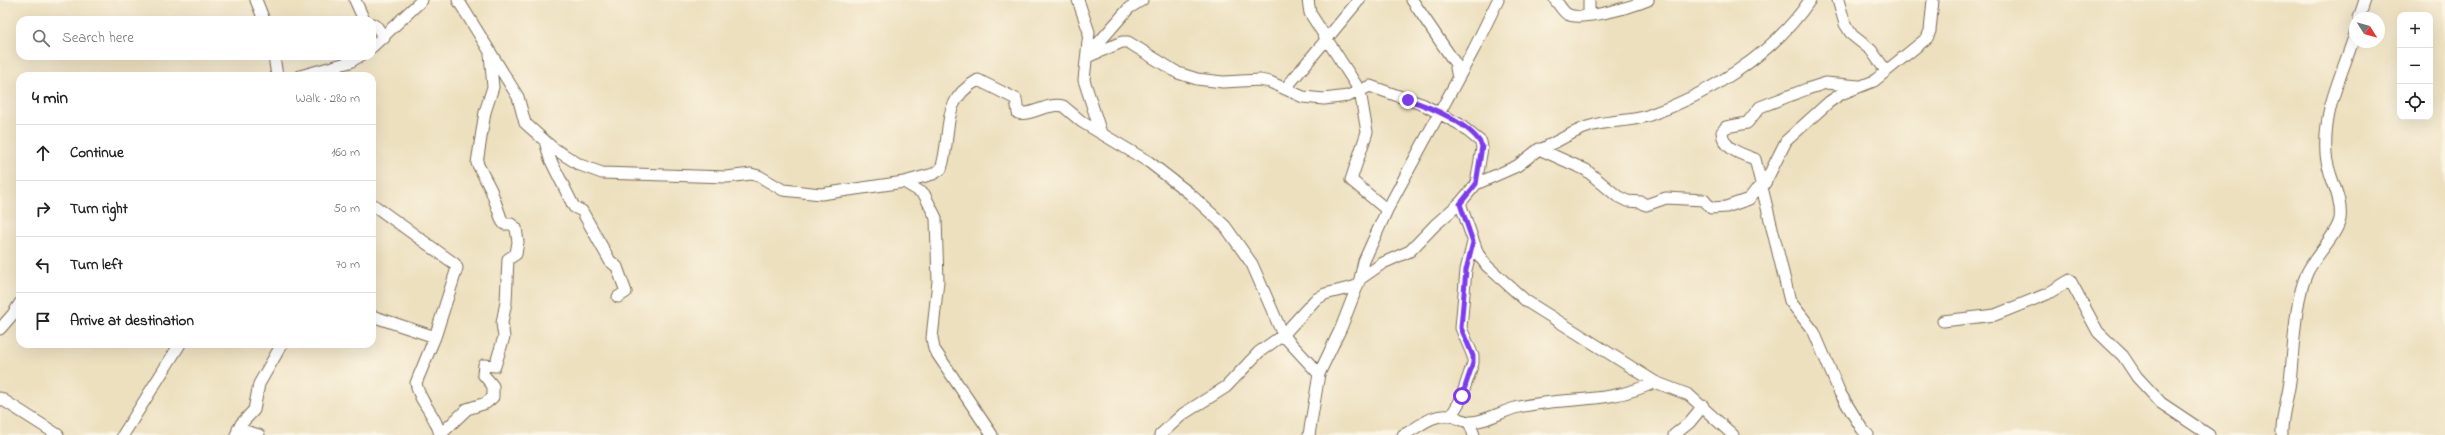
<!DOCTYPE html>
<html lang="en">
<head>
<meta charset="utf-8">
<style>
  :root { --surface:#fff; --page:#f6f6f6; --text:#222; --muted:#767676; --line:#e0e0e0 }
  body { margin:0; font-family:"Indie Flower",sans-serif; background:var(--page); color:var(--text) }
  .controls { position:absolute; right:12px; top:12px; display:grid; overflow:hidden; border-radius:8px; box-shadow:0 4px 16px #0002 }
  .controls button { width:36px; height:36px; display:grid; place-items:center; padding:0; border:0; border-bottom:1px solid var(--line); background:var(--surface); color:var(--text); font:20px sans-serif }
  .compass { position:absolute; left:2349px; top:12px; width:36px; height:36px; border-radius:50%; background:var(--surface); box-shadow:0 4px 16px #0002; rotate:127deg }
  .stop { position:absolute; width:12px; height:12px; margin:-9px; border:3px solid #7c3aed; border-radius:50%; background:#fff }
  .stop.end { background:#7c3aed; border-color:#fff; box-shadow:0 1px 4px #0008 }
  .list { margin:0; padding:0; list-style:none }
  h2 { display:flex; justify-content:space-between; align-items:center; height:52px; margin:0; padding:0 16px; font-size:17px }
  h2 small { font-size:13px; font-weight:400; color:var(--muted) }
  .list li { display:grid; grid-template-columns:26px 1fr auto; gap:12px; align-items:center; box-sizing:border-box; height:56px; padding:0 16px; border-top:1px solid var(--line) }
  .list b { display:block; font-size:15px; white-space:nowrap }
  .list em { font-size:13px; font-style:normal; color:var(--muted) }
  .icon { flex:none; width:22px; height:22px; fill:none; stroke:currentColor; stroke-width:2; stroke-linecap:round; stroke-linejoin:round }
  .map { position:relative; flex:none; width:2445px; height:435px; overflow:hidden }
  .search { position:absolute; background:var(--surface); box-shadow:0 4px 16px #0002; left:16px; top:16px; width:360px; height:44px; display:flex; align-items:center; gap:10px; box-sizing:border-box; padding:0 14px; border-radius:12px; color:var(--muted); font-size:15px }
  .panel { position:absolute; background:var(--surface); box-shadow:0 4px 16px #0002; left:16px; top:72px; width:360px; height:276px; border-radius:12px }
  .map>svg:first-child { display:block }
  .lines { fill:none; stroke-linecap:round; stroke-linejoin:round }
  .minor-casing { stroke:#796a56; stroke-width:13 }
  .minor { stroke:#fff; stroke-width:11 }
  .route { stroke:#7c3aed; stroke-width:5 }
</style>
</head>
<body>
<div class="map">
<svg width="2445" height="435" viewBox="0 0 2445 435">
  <rect width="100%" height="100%" fill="#fcf5e5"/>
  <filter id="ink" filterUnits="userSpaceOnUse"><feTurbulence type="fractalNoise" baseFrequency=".025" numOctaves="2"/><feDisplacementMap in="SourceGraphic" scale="8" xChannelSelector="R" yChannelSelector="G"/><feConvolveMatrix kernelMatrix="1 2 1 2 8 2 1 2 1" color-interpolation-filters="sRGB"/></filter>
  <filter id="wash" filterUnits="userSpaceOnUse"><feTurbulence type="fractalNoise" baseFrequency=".012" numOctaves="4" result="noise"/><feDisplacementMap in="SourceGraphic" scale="16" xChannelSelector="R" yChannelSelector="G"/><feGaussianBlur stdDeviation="0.9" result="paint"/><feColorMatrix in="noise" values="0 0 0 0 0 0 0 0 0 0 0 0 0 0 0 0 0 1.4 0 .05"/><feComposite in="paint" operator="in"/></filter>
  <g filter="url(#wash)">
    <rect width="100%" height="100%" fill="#ede0bf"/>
  </g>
  <g filter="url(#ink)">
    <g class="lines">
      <g class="minor-casing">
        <path id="minor" d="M256,0L264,20
          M355,0L364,20
          M458,0L518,97L525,123L553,148L580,165L602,173L727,177L751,174L759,176L783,190L821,194L904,182L933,174L941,169C953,134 938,102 978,80L1016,99L1018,113C1033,116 1047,102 1063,106L1082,122L1149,162L1189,193L1225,226L1252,264L1283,335L1319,374
          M1078,0L1089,32L1084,80L1101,133
          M1308,0L1310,13L1360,91L1367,132L1351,180L1387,210
          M1412,0L1455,63L1458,78
          M1555,0C1559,4 1563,12 1567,14C1581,22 1634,6 1648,0
          M1589,0V15
          M1838,0L1845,24L1852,35L1871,50L1886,71
          M2359,18L2365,0
          M372,24L377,27L384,38
          M372,47L422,0
          M1088,55L1129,8L1142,0
          M274,56L277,76
          M1087,57L1122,42H1128L1178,73L1197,79L1223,82L1260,80L1270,82L1303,97L1324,99L1348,96L1370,86L1424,105L1459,124L1481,142L1482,148L1476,184
          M300,76L350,62L360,56
          M1859,86L1826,83L1807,89L1760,107L1747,123L1726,127L1722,132C1723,149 1741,154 1755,159L1790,301L1814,332L1840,393L1862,429L1868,435
          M1285,89L1359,0
          M545,141L550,159L574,207L582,211L610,261L617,267L626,292L618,297
          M1542,149C1559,141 1576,129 1594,125C1612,120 1628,122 1647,116C1708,95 1774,54 1810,0
          M904,182L924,194L936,218L938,281L932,338L934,349L992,435
          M1460,203L1478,254L1487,266L1526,301L1655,382L1689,395L1733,435
          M372,204L455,264L457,268L435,337L416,383C419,402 437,416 440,435
          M1360,279L1383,263L1410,251L1435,225L1460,203L1476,184L1517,166L1539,149L1586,170L1617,196L1627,201L1641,202L1646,205L1666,198L1704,200L1711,208L1726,207L1749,199L1756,190L1765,183L1786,141L1829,102L1841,94L1874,81L1927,38L1930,31L1933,0
          M372,316L435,337
          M1943,321L1995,315L2047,294L2070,280L2098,332L2123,356L2137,377L2161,403L2209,435
          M0,329L13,314L20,303
          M0,398L58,435
          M1451,416L1460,401L1473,363V356L1461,328L1466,270L1473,242
          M1469,422L1474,435
          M238,429L259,435
          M123,435L180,344
          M236,435L241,424L254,410L259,384L282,344
          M440,435L467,409L486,403L493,397V386L483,374L484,365L495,366L504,337L502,323L506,302L508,259L516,254L518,242L516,228L511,224H504L502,221L491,190L477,163L485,112L493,87L490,54
          M1160,435L1183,414L1226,387L1259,352L1283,335L1315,300L1325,294L1357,286
          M1309,435L1319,374L1341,328L1360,279L1364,261L1387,210L1474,49L1498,0
          M1403,435C1420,427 1430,414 1449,416C1456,416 1463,422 1470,422C1483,423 1504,410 1519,407C1568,396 1607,405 1655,382
          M1674,435L1689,423L1703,406
          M2282,435C2281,416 2288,399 2290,381C2294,349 2294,302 2307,273C2314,257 2337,235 2340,219C2343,196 2327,176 2326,154C2323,108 2342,76 2355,34"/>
      </g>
      <use href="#minor" class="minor"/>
    </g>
  </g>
  <g class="lines" filter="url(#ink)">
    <path class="route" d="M1408,100C1429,106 1473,125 1482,146L1476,184L1460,204L1473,242L1466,270L1461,328L1473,356V363L1462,396"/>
  </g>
</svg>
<div class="controls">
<button>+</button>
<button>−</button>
<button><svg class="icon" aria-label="locate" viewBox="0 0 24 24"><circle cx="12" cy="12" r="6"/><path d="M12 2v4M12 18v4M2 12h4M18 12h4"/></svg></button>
</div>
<svg class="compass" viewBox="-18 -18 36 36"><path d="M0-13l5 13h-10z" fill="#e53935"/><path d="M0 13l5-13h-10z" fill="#767676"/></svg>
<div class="stop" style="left:1462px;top:396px"></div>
<div class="stop end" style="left:1408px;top:100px"></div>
<div class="search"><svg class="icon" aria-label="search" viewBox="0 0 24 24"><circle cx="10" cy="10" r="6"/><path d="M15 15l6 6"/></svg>Search here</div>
<section class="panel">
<h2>4 min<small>Walk · 280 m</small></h2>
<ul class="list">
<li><svg class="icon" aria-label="ahead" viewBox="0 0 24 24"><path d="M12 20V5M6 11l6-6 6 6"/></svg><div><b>Continue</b></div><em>160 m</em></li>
<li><svg class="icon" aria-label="right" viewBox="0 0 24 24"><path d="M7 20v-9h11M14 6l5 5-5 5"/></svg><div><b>Turn right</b></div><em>50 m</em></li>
<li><svg class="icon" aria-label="left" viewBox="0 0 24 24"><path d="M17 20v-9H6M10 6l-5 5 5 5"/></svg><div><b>Turn left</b></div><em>70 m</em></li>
<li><svg class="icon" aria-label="arrive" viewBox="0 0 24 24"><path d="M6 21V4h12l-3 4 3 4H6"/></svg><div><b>Arrive at destination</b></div></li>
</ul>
</section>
</div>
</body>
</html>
